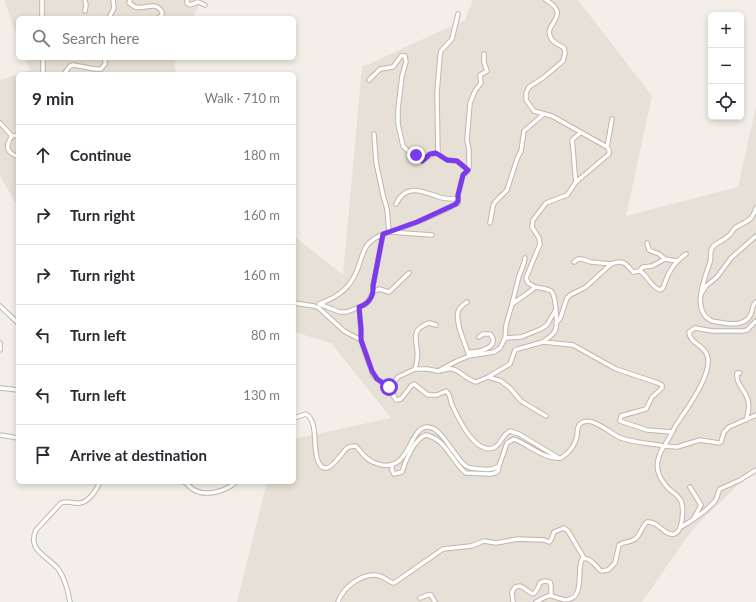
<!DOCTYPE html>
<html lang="en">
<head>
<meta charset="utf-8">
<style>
  :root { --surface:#fff; --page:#f7f7f7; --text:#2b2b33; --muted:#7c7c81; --line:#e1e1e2 }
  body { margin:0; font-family:Lato,sans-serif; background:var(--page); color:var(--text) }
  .controls { position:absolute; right:12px; top:12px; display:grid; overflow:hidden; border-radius:6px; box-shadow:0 2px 6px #0003 }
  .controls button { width:36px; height:36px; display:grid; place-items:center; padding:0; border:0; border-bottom:1px solid var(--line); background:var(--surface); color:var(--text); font:20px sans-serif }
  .stop { position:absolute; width:12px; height:12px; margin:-9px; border:3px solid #7c3aed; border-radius:50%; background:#fff }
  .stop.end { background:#7c3aed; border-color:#fff; box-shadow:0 1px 4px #0008 }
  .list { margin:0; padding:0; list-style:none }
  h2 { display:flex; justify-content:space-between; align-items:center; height:52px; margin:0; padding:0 16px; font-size:17px }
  h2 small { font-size:13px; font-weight:400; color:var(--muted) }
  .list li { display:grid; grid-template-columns:26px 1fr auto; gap:12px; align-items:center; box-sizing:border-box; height:60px; padding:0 16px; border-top:1px solid var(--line) }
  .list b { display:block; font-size:15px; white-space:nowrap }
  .list em { font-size:13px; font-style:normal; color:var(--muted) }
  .icon { flex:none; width:22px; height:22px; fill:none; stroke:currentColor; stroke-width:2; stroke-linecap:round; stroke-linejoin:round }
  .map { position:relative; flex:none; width:756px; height:602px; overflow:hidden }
  .search { position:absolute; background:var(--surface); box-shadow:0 2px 6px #0003; left:16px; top:16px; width:280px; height:44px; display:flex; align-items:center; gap:10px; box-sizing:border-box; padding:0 14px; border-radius:6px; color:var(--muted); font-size:15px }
  .panel { position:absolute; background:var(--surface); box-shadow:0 2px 6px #0003; left:16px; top:72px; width:280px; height:412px; border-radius:6px }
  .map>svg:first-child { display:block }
  .residential { fill:#e7e0d6 }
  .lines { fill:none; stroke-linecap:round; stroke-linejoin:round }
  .minor-casing { stroke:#bfb6aa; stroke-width:5.5 }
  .minor { stroke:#fff; stroke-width:3.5 }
  .route { stroke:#7c3aed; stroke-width:5 }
</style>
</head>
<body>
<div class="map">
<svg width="756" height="602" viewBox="0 0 756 602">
  <rect width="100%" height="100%" fill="#f3efe8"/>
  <path class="residential" d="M4,0H201L193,18H18V38Z
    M473,0H578L652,96L626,216L738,187L756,106V467L692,530L642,602H237L267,482H294V439L391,418L331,343L294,332V236L343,275L362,67L465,20Z
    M25,58H177L174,65L178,74H18V207L0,176V80L30,70Z"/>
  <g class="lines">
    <g class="minor-casing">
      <path id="minor" d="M42,0V18
        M130,0L129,3C131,4 133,6 135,7C145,10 155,0 162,12V15L158,18
        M187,0V3L190,5L198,2L205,5
        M85,11L86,5L85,0
        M109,18L114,8L113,0
        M43,58V74
        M64,74L70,66L73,65L95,69H101L105,64V58
        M369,80L380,69L393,67L401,56H405L406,62L402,76L398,109V124L403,146L407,150L416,155L421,160C426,160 430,154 436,153L447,160L457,161L468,170
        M0,123L12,136
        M374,134L376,162L383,195L387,209L389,232L432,235
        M18,135L12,136C5,146 6,152 18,157
        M607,147L612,119
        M438,154L437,93L440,56L441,51L452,39L458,14
        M576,182C574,168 574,154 572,140L580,133
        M396,204C406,183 422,191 439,197C445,199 452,199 458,199
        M756,208C750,224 748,219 735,228C732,231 731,235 727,237C722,242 716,242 712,248C709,253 712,257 710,262C705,278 690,311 712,321C725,323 744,329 751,314C753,309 752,305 756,302
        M490,223L493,206L495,202L507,190L517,159L521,151L524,131L544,114
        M647,243L649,250L659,254L665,259L676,261
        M574,262L578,259H582L591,262L611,264
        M639,271L643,267L652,266L665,259
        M535,287C540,288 546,288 551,291C556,295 558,325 555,331C553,335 547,339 543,342
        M373,292L379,289L389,292L409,273
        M702,293L706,286L717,277L731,258L756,236
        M467,302C463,305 459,307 458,312C455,322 465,344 469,355
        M294,303L314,306L319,308L344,331L361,340L373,375L377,379L389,387L396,400L401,399L411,386L414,384L428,395H437L446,391C451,395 450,400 452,405C458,417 474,454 493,448C502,445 501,435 510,431L519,434L559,458
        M319,304C340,296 352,287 359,265C362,257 363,249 369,243C378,234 390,232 402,228C420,221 441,213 458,203V195L463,175L467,172L469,168V150L467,140L470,103L475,91L481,83L480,75L487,71L484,62V54
        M319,304L340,312H347L364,305L368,302L373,292V286L383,234
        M512,304L519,276L524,263L525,258
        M0,306L18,323
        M359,307L361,329V340
        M756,321L747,330L743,331H712L695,328L689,332C689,343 704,345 707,355C714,373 686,410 676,425C672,432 669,439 664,446L677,447L700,440L719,443L721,442L724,432L729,427L756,415
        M556,323L560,319L567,298L570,295L586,287L611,264C624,259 626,264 633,272L640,271C648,276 651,287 660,290L663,288C668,273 673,263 686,254
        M505,338L521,337L541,329L547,325L555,311
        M0,343V350
        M469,355L471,352C481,352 501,346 490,334H483L479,337
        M415,369C417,363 418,356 417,349C415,335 413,329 429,323L436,325
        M439,371C443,371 448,368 452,369C460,370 466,380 476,382L488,377L510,364L515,350L518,349L543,342L573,345L616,369L658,383L662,385V388L652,397L646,409L621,416L620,421L647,430L672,432
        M740,373H737C735,390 756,392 746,420
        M488,377L501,381L510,388L521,401L546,416
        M0,388L18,390
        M393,396L395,381L398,377L415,369H427L438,371L457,361L469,356L494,352L500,348L505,338L506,325L512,304L532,290L535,287L528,283L526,278L540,244L539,238L532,227L533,220L546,203L567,195L576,182L609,154V150L607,147L552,116L534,111L526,100V93L529,87L543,78L563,61L565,53L564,48C560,45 553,43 551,38C542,24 573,16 546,0
        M294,418L306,414C319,422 312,448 318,461C326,481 341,453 347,448C350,446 353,446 356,446C365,457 368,462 382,465C411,470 409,426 428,427C442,427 455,459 466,466C471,469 476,469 481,469C488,470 493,470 499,466L507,443L514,439C529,445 545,460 561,458C569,453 575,446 577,436C577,432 577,427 580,424C591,414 612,435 621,438C634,443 650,443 664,446C653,464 656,476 670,490C674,493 679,496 681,501C684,508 683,532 674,534C664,536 659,521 647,522C641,527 641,535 635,539C630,543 624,541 619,545L615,563L608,570L601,571C595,566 590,556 582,559C576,572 586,599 565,600C547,596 554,592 536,602
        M0,435L18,438
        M392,465V470L394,474L402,472C405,461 415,438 426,435C446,439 451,461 466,473L490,474L495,473L498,471L499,466
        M184,482C188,484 190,488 194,490C207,497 226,491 236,482
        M690,487L701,505L694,518
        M681,527C693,520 706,511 715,501C718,497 717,493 720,489L740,480L756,470
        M420,598L428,595H431L435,602
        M70,602C68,591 65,579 59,570C50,557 26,551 36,530L61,503C68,500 73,504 80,503C89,502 97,489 100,482
        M338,602C343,587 364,571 380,576C385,577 388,582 394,583L443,549L471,546L484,541L496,543L518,539L544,540L549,542L551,540L554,532L564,528L568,531L584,558
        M513,602L512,592L515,587L520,586C532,591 532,602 540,583L544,581L550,582L551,586V595"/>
    </g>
    <use href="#minor" class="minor"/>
  </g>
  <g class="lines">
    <path class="route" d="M389,387L377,379L372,371L361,340V329L359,307C368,304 374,297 373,286L383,234L417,222L456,204L458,201V195L463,175L468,170L457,161L447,160L436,153L430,154L422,161L416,155"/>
  </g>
</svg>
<div class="controls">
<button>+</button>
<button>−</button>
<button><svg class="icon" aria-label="locate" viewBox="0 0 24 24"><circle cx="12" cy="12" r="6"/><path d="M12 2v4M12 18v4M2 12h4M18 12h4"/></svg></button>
</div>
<div class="stop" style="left:389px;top:387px"></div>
<div class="stop end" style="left:416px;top:155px"></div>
<div class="search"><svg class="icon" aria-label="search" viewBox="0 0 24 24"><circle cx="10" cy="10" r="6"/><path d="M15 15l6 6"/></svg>Search here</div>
<section class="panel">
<h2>9 min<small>Walk · 710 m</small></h2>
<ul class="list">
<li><svg class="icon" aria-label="ahead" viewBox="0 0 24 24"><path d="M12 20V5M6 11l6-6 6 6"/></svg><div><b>Continue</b></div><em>180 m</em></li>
<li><svg class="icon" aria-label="right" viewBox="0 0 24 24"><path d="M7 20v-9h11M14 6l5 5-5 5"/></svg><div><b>Turn right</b></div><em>160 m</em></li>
<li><svg class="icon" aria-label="right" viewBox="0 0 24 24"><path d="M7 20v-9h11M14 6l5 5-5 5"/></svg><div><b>Turn right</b></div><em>160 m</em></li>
<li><svg class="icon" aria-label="left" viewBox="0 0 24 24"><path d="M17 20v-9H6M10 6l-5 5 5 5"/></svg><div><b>Turn left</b></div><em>80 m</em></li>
<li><svg class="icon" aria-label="left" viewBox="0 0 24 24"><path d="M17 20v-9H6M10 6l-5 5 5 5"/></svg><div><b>Turn left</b></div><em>130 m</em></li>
<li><svg class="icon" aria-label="arrive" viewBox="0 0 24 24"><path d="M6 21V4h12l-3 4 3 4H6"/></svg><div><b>Arrive at destination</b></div></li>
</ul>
</section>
</div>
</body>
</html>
